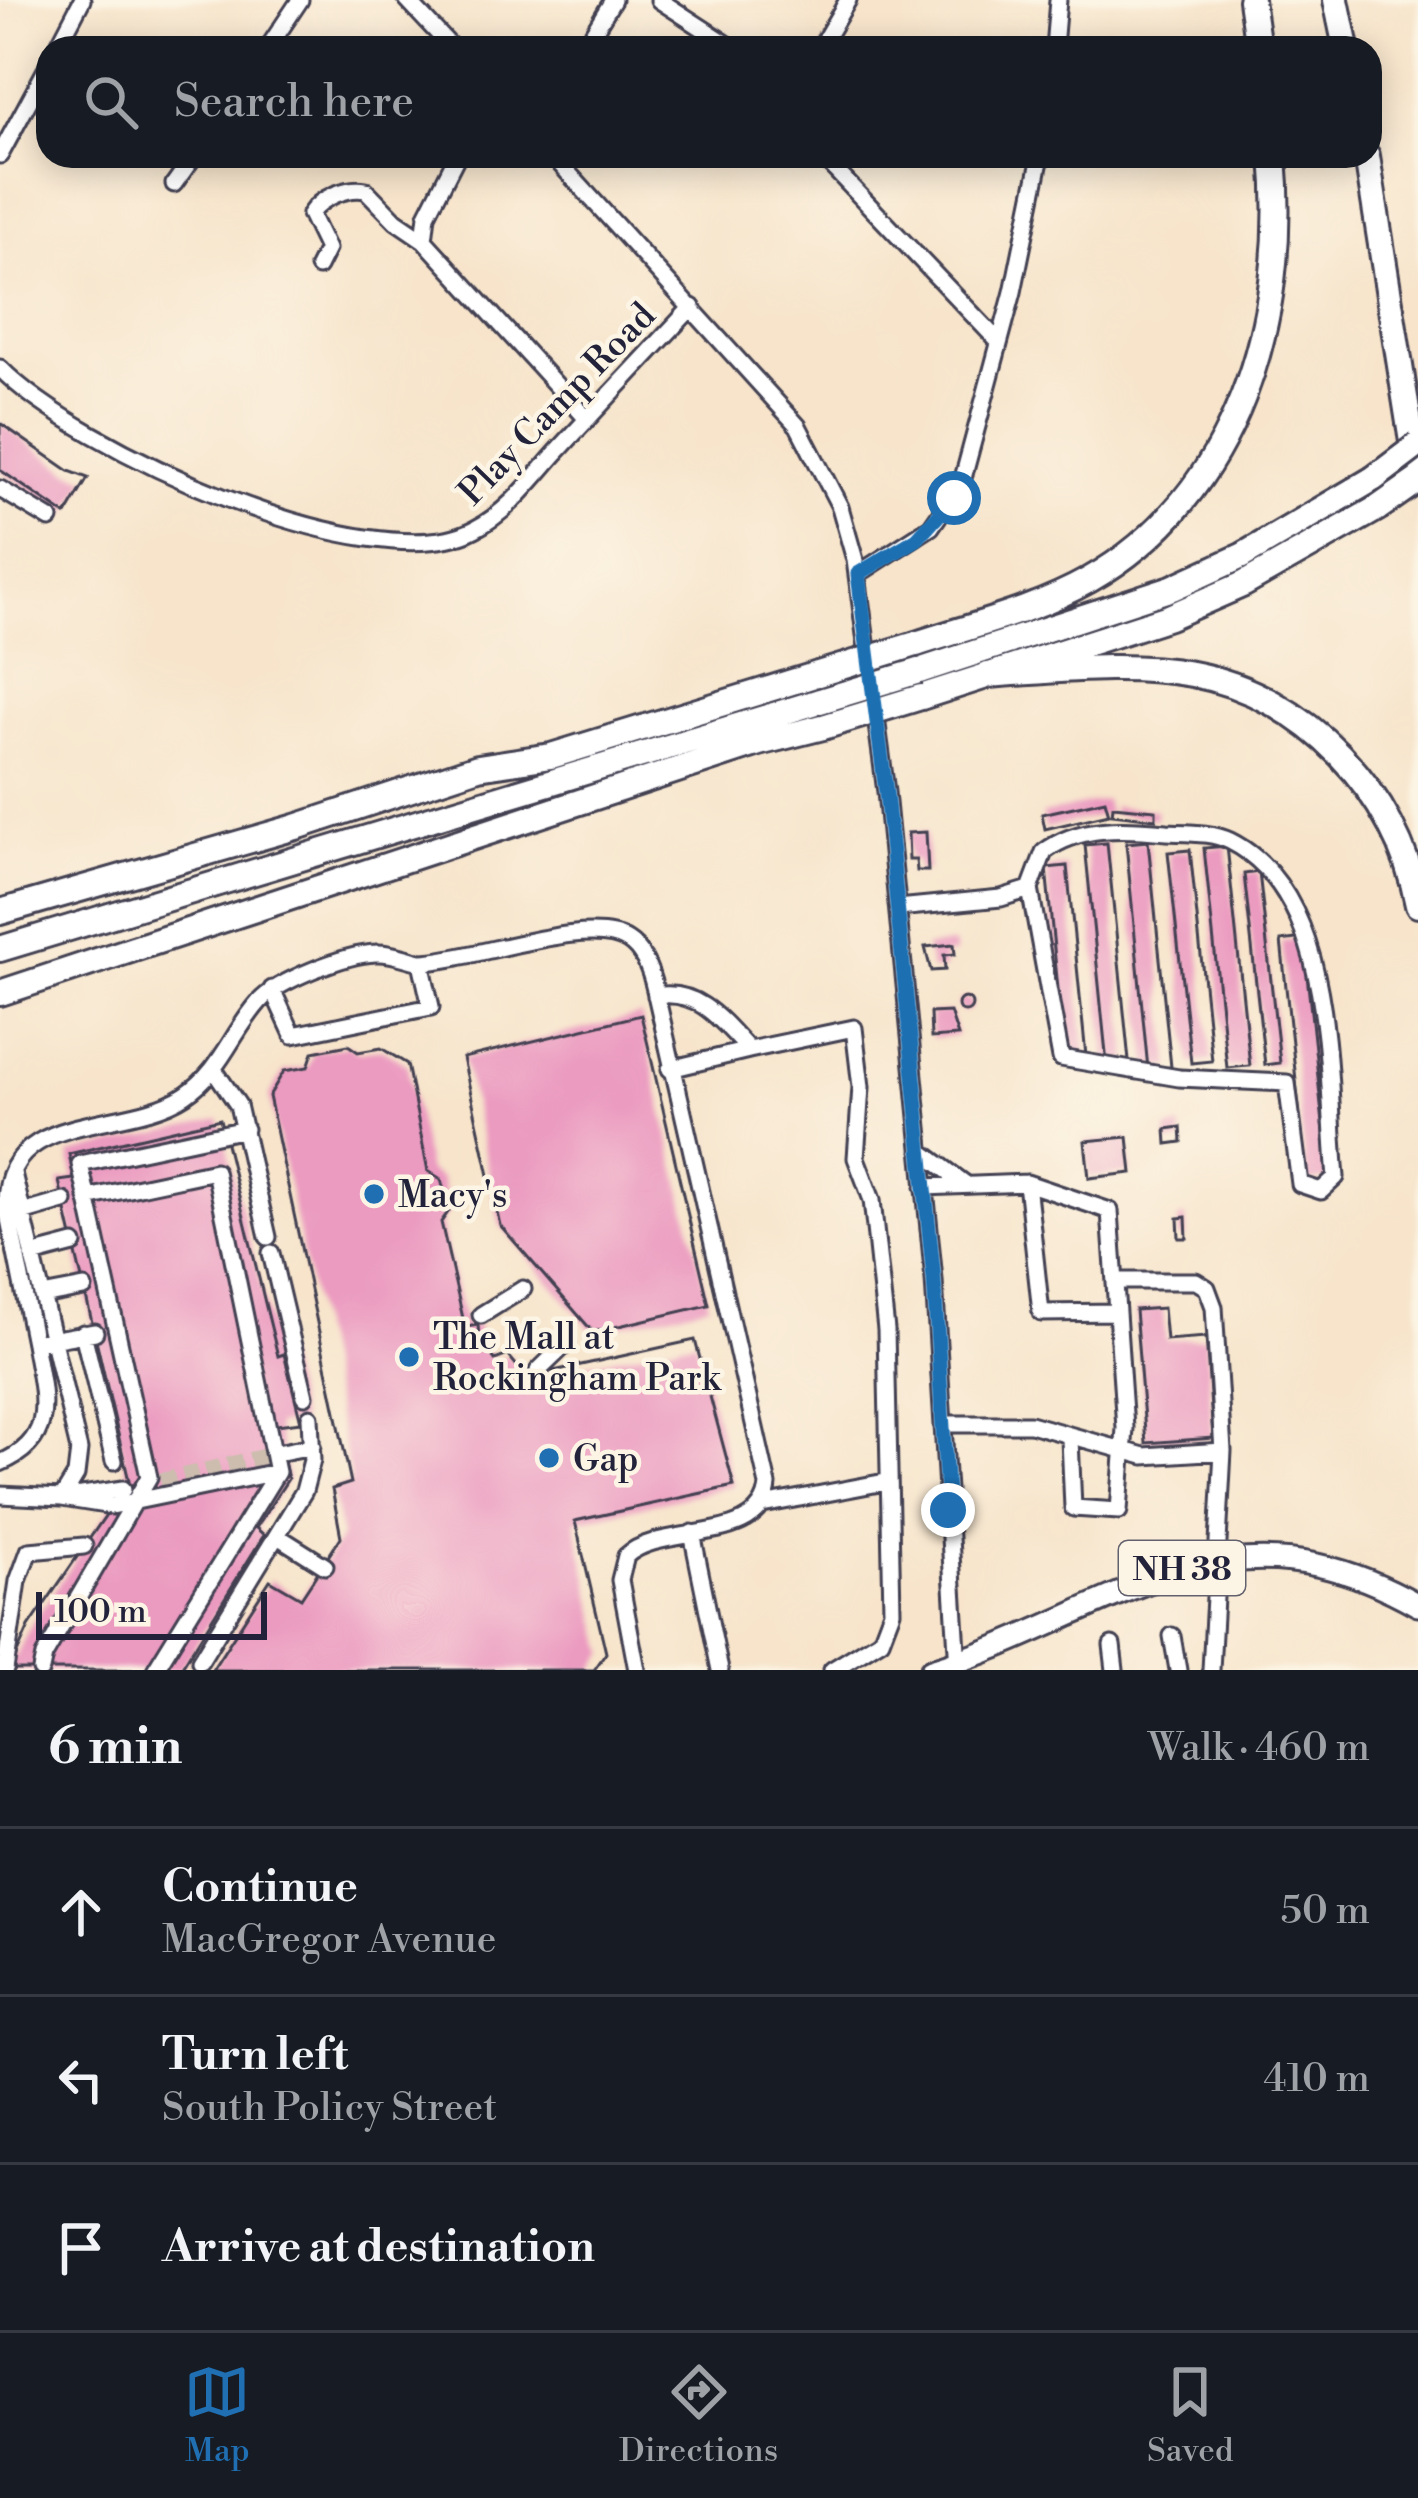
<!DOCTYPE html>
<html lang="en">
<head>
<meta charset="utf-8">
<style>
  :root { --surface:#171b24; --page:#242831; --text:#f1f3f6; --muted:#9ea1a6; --line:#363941; --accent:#1f6fb2 }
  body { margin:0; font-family:"Libre Bodoni",serif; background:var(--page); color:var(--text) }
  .scale { position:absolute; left:36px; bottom:30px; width:231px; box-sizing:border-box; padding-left:12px; border:6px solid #22223b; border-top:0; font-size:33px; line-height:42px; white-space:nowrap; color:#22223b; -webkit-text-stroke:9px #fcf5e5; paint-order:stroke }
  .stop { position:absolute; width:36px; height:36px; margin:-27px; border:9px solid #1f6fb2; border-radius:50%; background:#fff }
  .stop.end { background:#1f6fb2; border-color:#fff; box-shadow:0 3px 12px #0008 }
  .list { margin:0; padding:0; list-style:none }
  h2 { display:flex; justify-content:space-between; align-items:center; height:156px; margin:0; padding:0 48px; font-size:51px }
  h2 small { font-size:39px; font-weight:400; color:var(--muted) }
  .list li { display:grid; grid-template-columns:78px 1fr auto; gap:36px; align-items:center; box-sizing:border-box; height:168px; padding:0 48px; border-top:3px solid var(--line) }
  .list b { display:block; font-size:45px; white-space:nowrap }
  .list p { margin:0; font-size:39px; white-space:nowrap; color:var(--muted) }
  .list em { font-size:39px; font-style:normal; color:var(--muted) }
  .icon { flex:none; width:66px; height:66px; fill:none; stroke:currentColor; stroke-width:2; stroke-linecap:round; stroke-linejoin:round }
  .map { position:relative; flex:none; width:1418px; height:1670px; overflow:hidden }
  .search { position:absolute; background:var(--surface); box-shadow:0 6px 30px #0003; left:36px; right:36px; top:36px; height:132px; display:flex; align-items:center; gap:30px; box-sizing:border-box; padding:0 42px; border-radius:36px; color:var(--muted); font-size:45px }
  .sheet { height:660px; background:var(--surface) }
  nav { display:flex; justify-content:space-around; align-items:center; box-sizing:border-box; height:168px; border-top:3px solid var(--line); background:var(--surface); font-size:33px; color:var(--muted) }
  nav a { display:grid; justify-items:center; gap:6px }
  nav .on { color:var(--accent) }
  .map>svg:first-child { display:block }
  .building { fill:#eb9ac0 }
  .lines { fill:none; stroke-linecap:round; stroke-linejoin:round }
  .minor-tunnel { stroke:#ccbdae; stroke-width:15; stroke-dasharray:15 8; stroke-linecap:butt }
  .minor-casing { stroke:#423f51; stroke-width:21 }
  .major-casing { stroke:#423f51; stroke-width:27 }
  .highway-casing { stroke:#423f51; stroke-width:30 }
  .path { stroke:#423f51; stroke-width:3; stroke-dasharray:3 9; stroke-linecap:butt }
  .minor { stroke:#fff; stroke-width:15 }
  .major { stroke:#fff; stroke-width:21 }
  .highway { stroke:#fff; stroke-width:24 }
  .highway-bridge-casing { stroke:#423f51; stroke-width:30; stroke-linecap:butt }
  .highway-bridge { stroke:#fff; stroke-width:24 }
  .route { stroke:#1f6fb2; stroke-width:15 }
  .poi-dot { fill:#1f6fb2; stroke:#fcf5e5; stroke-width:4.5 }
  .labels { text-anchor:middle; stroke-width:9; stroke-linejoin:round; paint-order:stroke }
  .shield { fill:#fcf5e5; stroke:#63616e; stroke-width:3 }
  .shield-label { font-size:33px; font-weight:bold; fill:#22223b }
  .street-label { font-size:36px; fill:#22223b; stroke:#fcf5e5 }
  .poi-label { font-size:36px; fill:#22223b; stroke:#fcf5e5; text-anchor:start }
</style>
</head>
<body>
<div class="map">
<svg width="1418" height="1670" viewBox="0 0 1418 1670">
  <rect width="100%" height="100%" fill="#fcf5e5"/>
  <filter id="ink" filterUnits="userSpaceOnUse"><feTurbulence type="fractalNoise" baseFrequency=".00833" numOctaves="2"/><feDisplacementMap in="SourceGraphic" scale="24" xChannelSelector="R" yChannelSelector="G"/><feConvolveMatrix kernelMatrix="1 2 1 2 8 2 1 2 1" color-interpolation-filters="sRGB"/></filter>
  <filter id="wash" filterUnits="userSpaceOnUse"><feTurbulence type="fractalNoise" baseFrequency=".004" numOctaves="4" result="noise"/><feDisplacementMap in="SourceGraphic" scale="48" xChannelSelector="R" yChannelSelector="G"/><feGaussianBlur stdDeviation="2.7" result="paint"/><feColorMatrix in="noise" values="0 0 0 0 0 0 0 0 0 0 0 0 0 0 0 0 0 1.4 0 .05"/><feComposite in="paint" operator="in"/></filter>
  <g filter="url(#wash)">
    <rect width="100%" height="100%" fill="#f7e4cb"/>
    <g id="blocks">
      <path class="building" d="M0,423L69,471L88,478L66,515L0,470Z
        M1105,800L1109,814L1045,829L1042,814Z
        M1113,806L1156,810V819L1112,814Z
        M926,832L928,871H917L916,860H909L908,833Z
        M1148,841L1171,1067L1148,1069L1126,843Z
        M1107,843L1129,1061L1107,1064L1085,845Z
        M1227,846L1250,1066L1227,1068L1204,848Z
        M1190,850L1212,1061L1191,1063L1168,852Z
        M1067,866L1086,1056L1065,1059L1046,868Z
        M1259,872L1280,1063L1265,1065L1244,874Z
        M1303,938L1329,1179L1307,1182L1281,941Z
        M954,944L955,954L944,955L945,970L931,971L925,947Z
        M958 1005a7 7 0 1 1 14 0a7 7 0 1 1-14 0Z
        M950,1012L958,1036L931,1038L930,1013Z
        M641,1015L709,1305L593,1332L500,1225L463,1058Z
        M348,1045L358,1052L381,1048L407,1064L428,1171L441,1179L449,1211L441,1222L465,1327L478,1325L479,1338L495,1360L508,1355L526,1377L695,1340L734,1486L575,1521L606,1653L594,1670H212L270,1580L301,1598L341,1537L332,1489L351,1483L269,1096L284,1071L308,1067L313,1052Z
        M220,1119L278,1356L284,1354L301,1422L276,1425L288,1479L256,1528L264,1535L180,1670H0V1655L16,1656L29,1627L129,1481L59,1181L74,1179L69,1154Z
        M1181,1127L1182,1142L1167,1144L1166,1129Z
        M1128,1137L1132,1173L1089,1178L1085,1141Z
        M1186,1217L1187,1238H1179L1178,1218Z
        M1163,1308L1166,1340L1206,1337L1213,1438L1146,1443L1135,1310Z"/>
    </g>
  </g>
  <g filter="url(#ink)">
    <use href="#blocks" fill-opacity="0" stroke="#423f51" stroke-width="3"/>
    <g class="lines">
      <path class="minor-tunnel" d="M138,1486L282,1452"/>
      <g class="minor-casing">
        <path id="minor" d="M407,0L452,48
          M659,0L733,48
          M57,48L82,0
          M268,48L300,0
          M584,48L613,0
          M820,48L848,0
          M1054,48L1058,0
          M0,155L48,66
          M457,156L427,215L424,240L587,419
          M553,156L798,426L840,507L855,560L886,792L934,1280L958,1667
          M822,156L999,342
          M174,184L194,156
          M318,267L327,249L310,214C320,198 348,186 366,190L396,221L424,240
          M0,368C76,447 372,584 475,529C508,512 531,481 555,454C600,405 646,356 692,307
          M0,489L50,519
          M858,574L931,527L962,482L1013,292L1041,156
          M898,908L1001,898L1030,889L1044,852C1079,825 1125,828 1167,832C1187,833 1212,832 1230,841C1337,895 1326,1075 1336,1177L1321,1191L1300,1184L1287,1083L1179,1078L1061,1058L1030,889
          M272,989L293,1035L431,1007L421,962C472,961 588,915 628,941C644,951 651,972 655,990L768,1485C764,1547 660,1523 626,1556L620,1580L637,1670
          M656,996C698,988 723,1022 749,1050L854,1028L861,1087L856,1158L872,1200L886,1330L892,1611L881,1640L832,1670
          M670,1069L749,1050
          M215,1071L238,1105L268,1237
          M921,1151L964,1183
          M13,1173L79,1450L76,1475L62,1498
          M1027,1183L1041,1313L1117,1312
          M924,1187L1027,1183L1110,1211L1125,1428L1119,1511L1073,1508L1070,1439
          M87,1198L215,1171L277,1472L155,1670
          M22,1213L64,1201
          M271,1253L305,1396
          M32,1255L74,1244
          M1115,1281H1196L1207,1288L1214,1307L1223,1451L1211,1670
          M42,1296L84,1288
          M481,1315L523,1289
          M83,1333L114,1461
          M34,1343L6,1204C6,1108 126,1134 185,1095C222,1070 231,1034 259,1002C278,980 347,954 376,953C391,952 407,959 421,962
          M538,1371L567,1343
          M944,1424H1030L1144,1456L1223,1451
          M282,1452L312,1446
          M0,1463C59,1439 43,1395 34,1343L95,1332
          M0,1495L62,1498L123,1489
          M62,1498L112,1506L277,1472
          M763,1505L885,1482
          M692,1533L720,1670
          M279,1537L325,1566
          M1172,1636L1178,1670
          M1112,1645L1115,1670
          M200,1661L304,1491L312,1460L310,1417
          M5,1670L18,1581L29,1551L84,1546
          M41,1670L44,1656L149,1477L80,1164L245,1129"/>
      </g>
      <g class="major-casing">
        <path id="major" d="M931,1670C1115,1615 1220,1493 1418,1605"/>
      </g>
      <g class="highway-casing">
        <path id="highway" d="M1251,0L1258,48
          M1336,0L1346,48
          M1367,156L1418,480
          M916,644C974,625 1036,610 1089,580C1238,496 1289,317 1274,156
          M919,671L1172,588L1242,556L1373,479
          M988,675C1055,671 1125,662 1192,674C1306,695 1397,792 1418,905
          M921,697L1169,617L1244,584L1378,508
          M0,912L296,827L478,767L551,756L818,674
          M0,949L820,701
          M0,993L759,743L823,727"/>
      </g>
      <path class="path" d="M446,1198L488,1189"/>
      <use href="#minor" class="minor"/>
      <use href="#major" class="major"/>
      <use href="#highway" class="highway"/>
      <g class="highway-bridge-casing">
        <path id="highway-bridge" d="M1373,479L1418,445
          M1378,508L1418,480
          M818,674L916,644
          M820,701L919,671
          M823,727L921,697"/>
      </g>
      <use href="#highway-bridge" class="highway-bridge"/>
    </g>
  </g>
  <g class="lines" filter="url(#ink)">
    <path class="route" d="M948,1510L934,1280L886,792L858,574L917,539L954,498"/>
  </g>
  <g class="poi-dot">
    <circle cx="374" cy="1194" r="12"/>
    <circle cx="409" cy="1357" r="12"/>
    <circle cx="549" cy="1458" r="12"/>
  </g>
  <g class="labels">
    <rect class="shield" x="1119" y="1541" width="126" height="54" rx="9"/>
    <g class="shield-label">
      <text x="1182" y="1580">NH 38</text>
    </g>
    <g class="street-label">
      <text transform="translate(556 403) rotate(-46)" y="13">Play Camp Road</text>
    </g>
    <g class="poi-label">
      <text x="398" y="1207">Macy's</text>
      <text x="433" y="1349">The Mall at<tspan x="433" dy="41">Rockingham Park</tspan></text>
      <text x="573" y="1471">Gap</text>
    </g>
  </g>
</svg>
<div class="scale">100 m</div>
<div class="stop" style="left:954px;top:498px"></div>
<div class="stop end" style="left:948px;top:1510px"></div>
<div class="search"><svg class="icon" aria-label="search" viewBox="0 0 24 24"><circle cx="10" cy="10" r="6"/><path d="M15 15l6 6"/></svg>Search here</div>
</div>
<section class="sheet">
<h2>6 min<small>Walk · 460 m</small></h2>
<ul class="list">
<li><svg class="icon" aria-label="ahead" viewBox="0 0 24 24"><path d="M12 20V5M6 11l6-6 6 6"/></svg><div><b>Continue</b><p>MacGregor Avenue</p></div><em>50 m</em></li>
<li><svg class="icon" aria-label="left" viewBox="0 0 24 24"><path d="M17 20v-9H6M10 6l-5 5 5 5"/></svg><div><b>Turn left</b><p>South Policy Street</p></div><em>410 m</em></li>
<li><svg class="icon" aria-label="arrive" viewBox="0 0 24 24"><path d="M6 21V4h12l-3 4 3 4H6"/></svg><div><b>Arrive at destination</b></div></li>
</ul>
</section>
<nav>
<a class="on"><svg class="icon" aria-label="map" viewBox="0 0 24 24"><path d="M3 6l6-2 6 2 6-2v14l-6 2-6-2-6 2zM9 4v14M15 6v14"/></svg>Map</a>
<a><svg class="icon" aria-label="directions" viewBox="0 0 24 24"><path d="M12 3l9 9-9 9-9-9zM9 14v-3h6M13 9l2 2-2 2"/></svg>Directions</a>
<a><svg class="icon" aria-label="saved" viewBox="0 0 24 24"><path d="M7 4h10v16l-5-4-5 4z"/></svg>Saved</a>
</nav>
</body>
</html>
